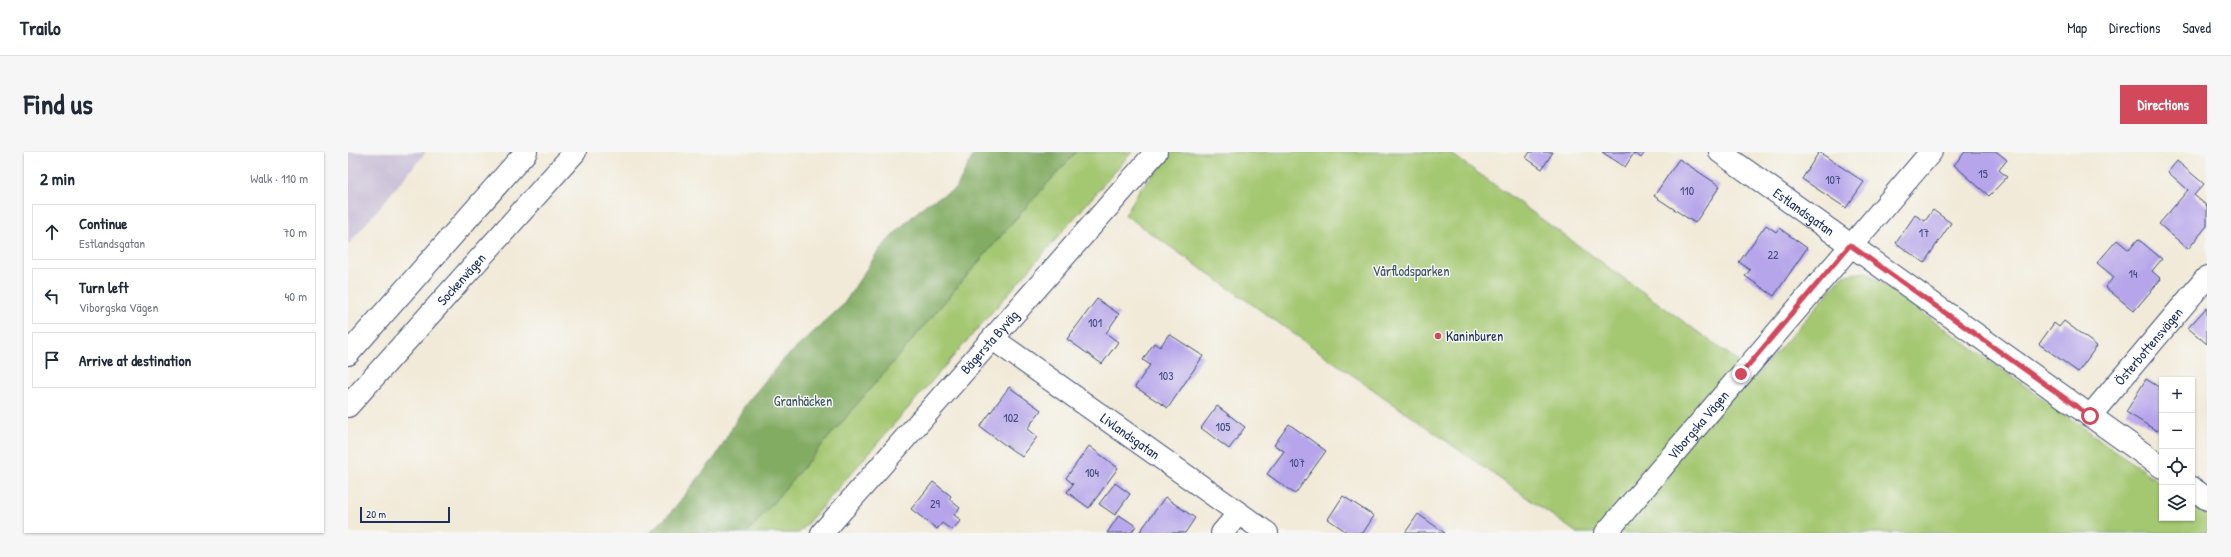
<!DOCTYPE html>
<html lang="en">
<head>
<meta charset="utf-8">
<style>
  :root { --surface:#fff; --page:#f6f6f7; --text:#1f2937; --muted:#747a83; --line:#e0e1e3; --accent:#d1495b }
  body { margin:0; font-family:"Patrick Hand",sans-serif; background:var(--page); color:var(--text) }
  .controls { position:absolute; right:12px; bottom:12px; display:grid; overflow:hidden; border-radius:0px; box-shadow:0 1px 3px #0004 }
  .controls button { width:36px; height:36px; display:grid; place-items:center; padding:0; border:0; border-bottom:1px solid var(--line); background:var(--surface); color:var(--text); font:20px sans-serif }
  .scale { position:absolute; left:12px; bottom:10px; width:90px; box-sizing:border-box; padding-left:4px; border:2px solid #1b2f5e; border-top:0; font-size:11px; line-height:14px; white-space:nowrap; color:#1b2f5e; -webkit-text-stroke:3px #f6f6f2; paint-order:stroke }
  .stop { position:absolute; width:12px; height:12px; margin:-9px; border:3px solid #d1495b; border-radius:50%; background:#fff }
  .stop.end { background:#d1495b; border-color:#fff; box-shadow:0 1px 4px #0008 }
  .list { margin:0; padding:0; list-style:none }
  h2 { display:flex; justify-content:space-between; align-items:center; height:52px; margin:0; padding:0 16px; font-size:17px }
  h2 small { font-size:13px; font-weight:400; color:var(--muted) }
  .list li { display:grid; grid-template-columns:26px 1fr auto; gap:12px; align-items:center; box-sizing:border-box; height:56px; margin:0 8px 8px; padding:0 8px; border:1px solid var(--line); border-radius:0px }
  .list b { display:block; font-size:15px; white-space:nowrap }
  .list p { margin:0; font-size:13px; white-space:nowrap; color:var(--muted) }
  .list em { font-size:13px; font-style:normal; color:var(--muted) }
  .icon { flex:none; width:22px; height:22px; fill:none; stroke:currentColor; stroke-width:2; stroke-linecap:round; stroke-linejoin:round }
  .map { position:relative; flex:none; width:1859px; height:381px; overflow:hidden; border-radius:0px }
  header { display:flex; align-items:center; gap:24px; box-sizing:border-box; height:56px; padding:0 20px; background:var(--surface); border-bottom:1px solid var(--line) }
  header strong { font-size:19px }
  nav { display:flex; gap:22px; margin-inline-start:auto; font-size:14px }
  .intro { display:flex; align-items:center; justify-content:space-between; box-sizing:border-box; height:96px; padding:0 24px }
  h1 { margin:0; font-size:28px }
  .button { padding:10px 18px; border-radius:0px; background:var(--accent); color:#fff; font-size:14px; font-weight:700 }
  main { display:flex; gap:24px; padding:0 24px }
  aside { flex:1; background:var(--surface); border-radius:0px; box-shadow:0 1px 3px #0004 }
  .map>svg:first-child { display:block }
  .industrial { fill:#c9bfd7 }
  .green { fill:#a4c771; stroke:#607b68 }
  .forest { fill:#83ac63; stroke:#4f6e60 }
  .building { fill:#b6a5ea }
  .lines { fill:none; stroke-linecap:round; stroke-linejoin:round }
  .minor-casing { stroke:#3b4b70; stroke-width:24 }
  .major-casing { stroke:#3b4b70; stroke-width:24 }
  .minor { stroke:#fff; stroke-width:22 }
  .major { stroke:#fff; stroke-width:22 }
  .route { stroke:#d1495b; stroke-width:5 }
  .poi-dot { fill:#d1495b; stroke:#f6f6f2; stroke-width:1.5 }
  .labels { text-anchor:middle; stroke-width:3; stroke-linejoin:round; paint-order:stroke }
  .number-label { font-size:12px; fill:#424c81 }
  .street-label { font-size:14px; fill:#1b2f5e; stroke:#f6f6f2 }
  .park-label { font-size:14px; fill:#3d5563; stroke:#f6f6f2 }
  .poi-label { font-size:14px; fill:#1b2f5e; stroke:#f6f6f2; text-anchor:start }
</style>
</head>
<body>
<header>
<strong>Trailo</strong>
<nav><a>Map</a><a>Directions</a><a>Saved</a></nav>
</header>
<div class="intro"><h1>Find us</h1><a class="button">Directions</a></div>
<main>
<aside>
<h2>2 min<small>Walk · 110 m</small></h2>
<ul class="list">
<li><svg class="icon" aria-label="ahead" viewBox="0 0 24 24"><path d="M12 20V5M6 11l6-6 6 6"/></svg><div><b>Continue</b><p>Estlandsgatan</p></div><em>70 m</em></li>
<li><svg class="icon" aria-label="left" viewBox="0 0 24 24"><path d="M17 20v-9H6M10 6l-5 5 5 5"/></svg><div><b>Turn left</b><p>Viborgska Vägen</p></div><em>40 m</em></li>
<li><svg class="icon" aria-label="arrive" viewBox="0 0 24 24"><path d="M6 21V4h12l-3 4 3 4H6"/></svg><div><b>Arrive at destination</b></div></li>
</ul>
</aside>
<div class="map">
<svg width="1859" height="381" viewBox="0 0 1859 381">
  <rect width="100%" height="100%" fill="#f6f6f2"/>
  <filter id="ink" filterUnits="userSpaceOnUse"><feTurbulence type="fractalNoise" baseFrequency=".025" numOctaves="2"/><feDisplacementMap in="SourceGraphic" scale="8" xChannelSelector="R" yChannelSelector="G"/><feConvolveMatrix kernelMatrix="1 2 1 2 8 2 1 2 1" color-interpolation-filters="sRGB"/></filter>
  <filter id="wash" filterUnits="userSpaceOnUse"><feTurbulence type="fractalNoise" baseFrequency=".012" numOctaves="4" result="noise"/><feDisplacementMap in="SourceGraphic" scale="16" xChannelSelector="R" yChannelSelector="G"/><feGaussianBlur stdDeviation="0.9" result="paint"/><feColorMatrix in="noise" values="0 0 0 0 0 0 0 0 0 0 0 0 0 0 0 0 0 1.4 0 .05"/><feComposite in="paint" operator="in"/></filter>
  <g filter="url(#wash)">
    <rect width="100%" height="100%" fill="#f2ead8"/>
    <path class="industrial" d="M0,0H78L0,93Z"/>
    <path class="green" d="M728,0H784L451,381H399L664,71Z
      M825,0H1101L1386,206L1407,225L1496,123L1518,120L1814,332V366H1844V353L1859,364V381H1229L777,63L792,37Z"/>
    <path class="forest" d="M627,0H728L664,71L399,381H301L319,365L368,304L397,253L433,210L495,153L531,98L553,75L578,52L608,37Z"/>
    <g id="blocks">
      <path class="building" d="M1182,0H1205L1194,17L1178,6Z
        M1254,0H1297L1293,6L1286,1L1277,15Z
        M1471,0L1516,30L1498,56L1454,27Z
        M1617,0H1649L1659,8L1651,18L1659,25L1641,44L1606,13Z
        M1331,7L1372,34L1347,71L1306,44Z
        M1829,9L1856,32L1846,43L1859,54V74L1840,97L1811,72L1840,38L1820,20Z
        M1585,58L1603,71L1576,111L1548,91L1567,63L1577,69Z
        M1418,73L1428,80L1431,76L1459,96L1426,144L1397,124L1402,118L1391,110Z
        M1790,87L1814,107L1804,119L1813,127L1786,159L1757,135L1766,125L1749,111L1769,88L1781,98Z
        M749,147L771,162L758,181L770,190L754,212L719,187Z
        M1859,155V192L1840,176Z
        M1716,169L1749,194L1730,220L1691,192L1706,171L1711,175Z
        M821,182L855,204L820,256L787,235L802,213L795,208L806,191L812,195Z
        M1798,227L1814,237V271L1809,279L1778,260Z
        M661,235L693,258L679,277L689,285L674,305L632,275Z
        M869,254L897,275L881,297L853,276Z
        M941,272L978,299L947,342L919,322L936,299L926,293Z
        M741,294L770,316L741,356L719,340L725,332L718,326Z
        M585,330L603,344L601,347L612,356L606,363L613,368L604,378L594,371L589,377L563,357Z
        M767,331L782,342L767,363L751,352Z
        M995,344L1026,364L1015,381H1000L980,367Z
        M817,345L847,366L837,381H791Z
        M1070,362L1097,381H1057Z
        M771,363L788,374L783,381H759Z"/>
    </g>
  </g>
  <g filter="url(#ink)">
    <use href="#blocks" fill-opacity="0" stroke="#3b4b70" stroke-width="1"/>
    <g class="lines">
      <g class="minor-casing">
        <g id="minor">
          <path id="s1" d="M1372,0L1814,315"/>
          <path id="s2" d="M645,187L919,381"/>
          <path id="s3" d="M1742,264L1859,125"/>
          <path d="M1844,336L1859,347"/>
          <path id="s4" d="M474,381L808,0"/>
          <path d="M874,381L891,361"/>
          <path id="s5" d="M1258,381L1583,0"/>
        </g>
      </g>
      <g class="major-casing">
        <g id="major">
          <path d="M0,202L178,0"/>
          <path id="s6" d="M0,254L227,0"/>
        </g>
      </g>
      <use href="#minor" class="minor"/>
      <use href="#major" class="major"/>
    </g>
  </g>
  <g class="lines" filter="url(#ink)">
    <path class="route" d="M1393,222L1502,93L1742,264"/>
  </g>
  <circle class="poi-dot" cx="1090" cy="184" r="4"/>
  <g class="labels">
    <g class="number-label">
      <text x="1635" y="26">15</text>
      <text x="1485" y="32">107</text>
      <text x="1339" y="43">110</text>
      <text x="1576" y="85">17</text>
      <text x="1425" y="107">22</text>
      <text x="1785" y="126">14</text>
      <text x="747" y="175">101</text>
      <text x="818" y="228">103</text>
      <text x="663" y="270">102</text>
      <text x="875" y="279">105</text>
      <text x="949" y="315">107</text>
      <text x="744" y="325">104</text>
      <text x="587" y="356">29</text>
    </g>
    <g class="street-label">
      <text dy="5" stroke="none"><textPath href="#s1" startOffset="103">Estlandsgatan</textPath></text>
      <text dy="5" stroke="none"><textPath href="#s6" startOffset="170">Sockenvägen</textPath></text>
      <text dy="5" stroke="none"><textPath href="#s4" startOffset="254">Bägersta Byväg</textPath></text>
      <text dy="5" stroke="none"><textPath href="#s3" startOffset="91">Österbottensvägen</textPath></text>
      <text dy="5" stroke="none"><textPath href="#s5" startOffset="142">Viborgska Vägen</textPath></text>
      <text dy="5" stroke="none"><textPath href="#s2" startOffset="168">Livlandsgatan</textPath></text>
    </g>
    <g class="park-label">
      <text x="1063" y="124">Vårflodsparken</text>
      <text x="455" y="254">Granhäcken</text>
    </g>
    <g class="poi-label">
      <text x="1098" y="189">Kaninburen</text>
    </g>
  </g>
</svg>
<div class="controls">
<button>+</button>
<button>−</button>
<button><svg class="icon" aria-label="locate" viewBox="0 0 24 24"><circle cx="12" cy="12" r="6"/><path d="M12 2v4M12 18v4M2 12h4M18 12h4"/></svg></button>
<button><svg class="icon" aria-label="layers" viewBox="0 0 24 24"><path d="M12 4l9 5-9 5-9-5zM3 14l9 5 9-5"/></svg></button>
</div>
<div class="scale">20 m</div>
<div class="stop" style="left:1742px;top:264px"></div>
<div class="stop end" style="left:1393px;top:222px"></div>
</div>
</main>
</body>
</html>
